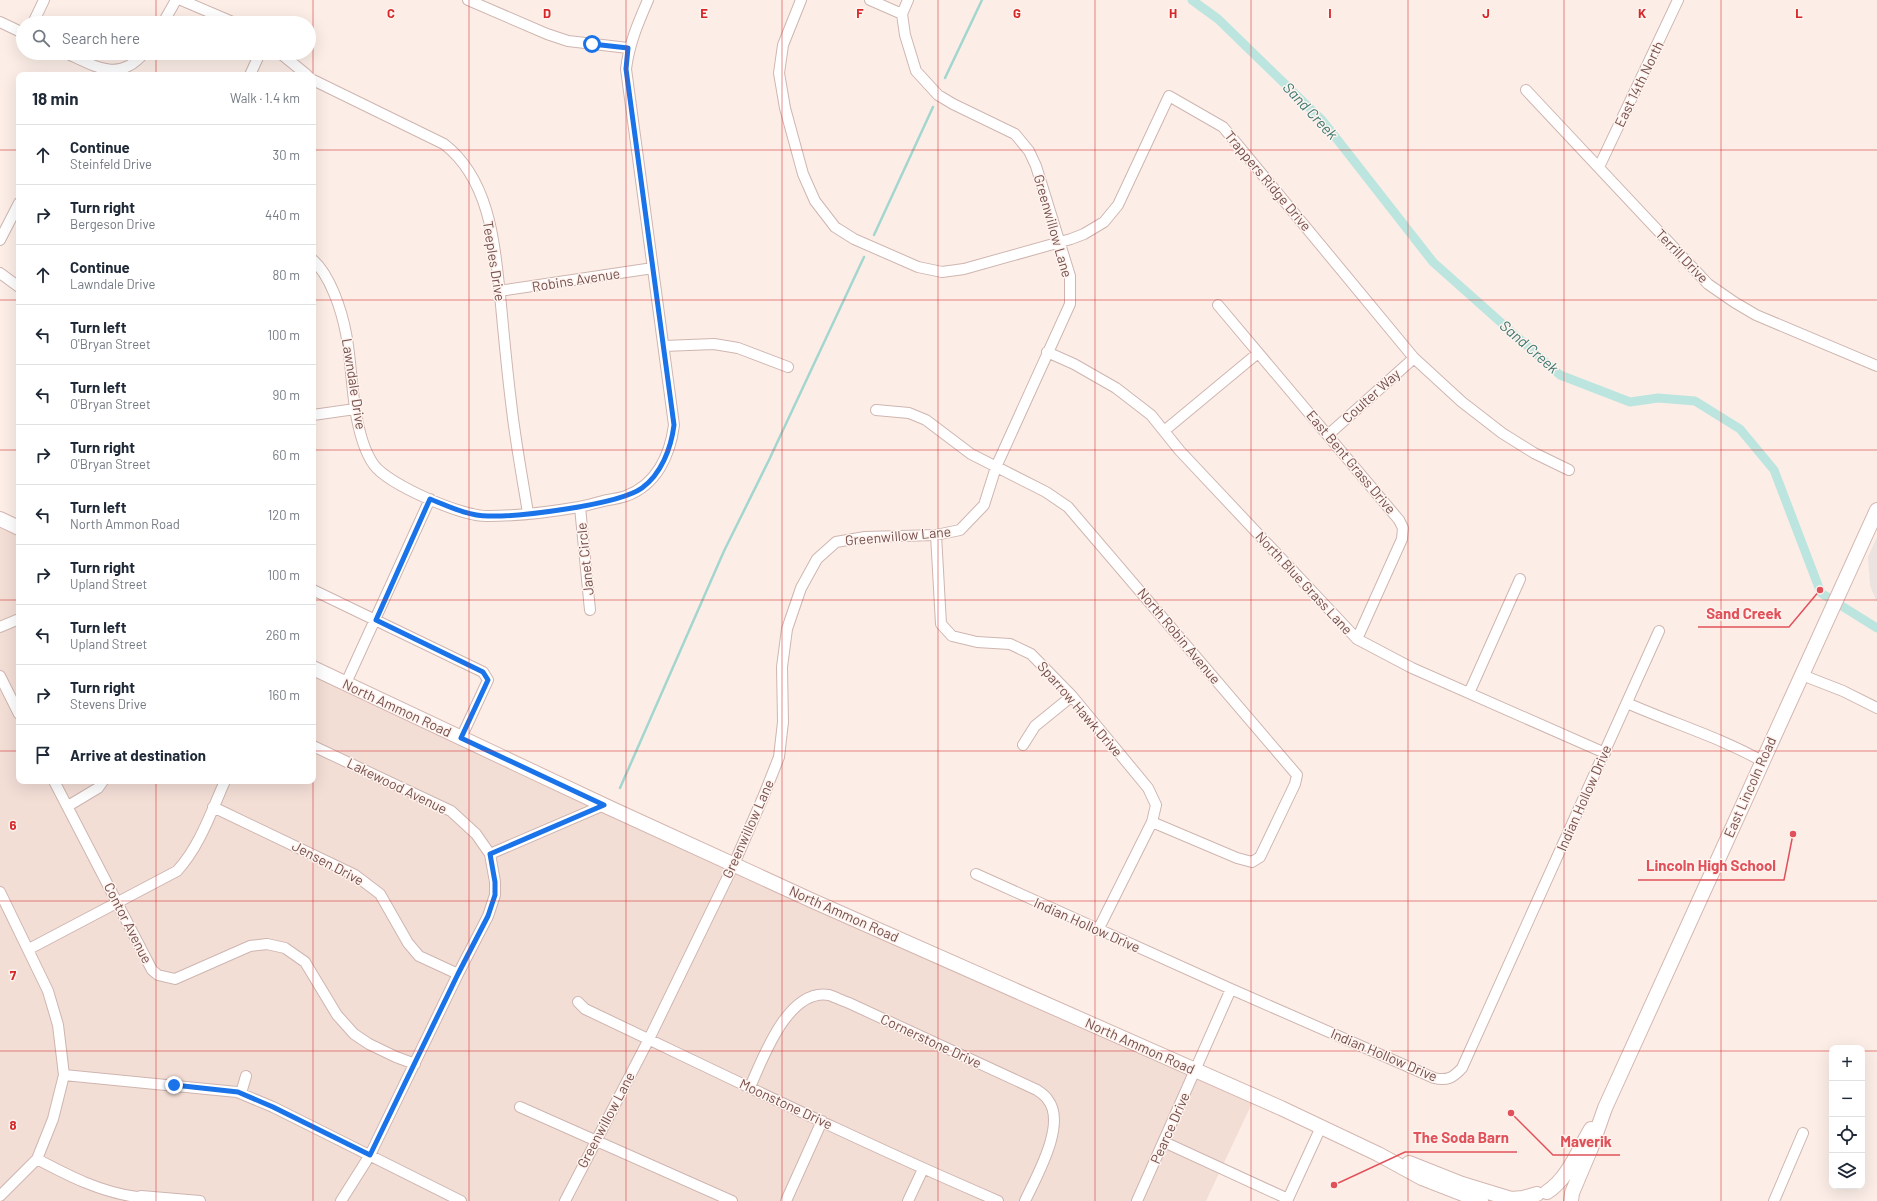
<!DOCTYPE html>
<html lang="en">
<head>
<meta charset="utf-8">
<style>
  :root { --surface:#fff; --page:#f6f6f7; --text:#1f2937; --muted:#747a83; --line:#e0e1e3 }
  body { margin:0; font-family:Barlow,sans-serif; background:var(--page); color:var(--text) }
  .controls { position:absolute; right:12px; bottom:12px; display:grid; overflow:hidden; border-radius:8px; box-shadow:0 4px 16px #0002 }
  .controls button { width:36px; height:36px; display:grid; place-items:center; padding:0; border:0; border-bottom:1px solid var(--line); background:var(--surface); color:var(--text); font:20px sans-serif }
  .stop { position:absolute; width:12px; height:12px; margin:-9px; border:3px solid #1a73e8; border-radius:50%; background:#fff }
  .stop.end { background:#1a73e8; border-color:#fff; box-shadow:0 1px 4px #0008 }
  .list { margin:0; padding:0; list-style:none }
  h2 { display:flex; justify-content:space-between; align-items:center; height:52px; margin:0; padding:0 16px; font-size:17px }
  h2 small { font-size:13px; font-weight:400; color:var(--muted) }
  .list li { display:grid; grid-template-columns:26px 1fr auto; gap:12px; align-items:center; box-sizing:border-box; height:60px; padding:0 16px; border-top:1px solid var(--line) }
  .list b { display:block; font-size:15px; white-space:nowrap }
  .list p { margin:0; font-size:13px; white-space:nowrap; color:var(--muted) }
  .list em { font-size:13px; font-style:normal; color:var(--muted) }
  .icon { flex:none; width:22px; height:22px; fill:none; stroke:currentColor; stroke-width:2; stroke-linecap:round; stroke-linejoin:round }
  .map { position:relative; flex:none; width:1877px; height:1201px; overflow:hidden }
  .search { position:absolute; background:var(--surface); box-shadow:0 4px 16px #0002; left:16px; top:16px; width:300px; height:44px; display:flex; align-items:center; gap:10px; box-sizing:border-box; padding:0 14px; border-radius:22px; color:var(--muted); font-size:15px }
  .panel { position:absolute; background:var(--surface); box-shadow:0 4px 16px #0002; left:16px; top:72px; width:300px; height:712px; border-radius:8px }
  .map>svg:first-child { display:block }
  .residential { fill:#f3ded6 }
  .industrial { fill:#ece3e1 }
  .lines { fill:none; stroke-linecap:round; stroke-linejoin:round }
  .stream { stroke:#a3d6cf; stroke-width:2.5 }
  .canal { stroke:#bce5df; stroke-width:9 }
  .street-casing { stroke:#cfb5b0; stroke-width:12 }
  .secondary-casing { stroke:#d5b6b0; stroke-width:16 }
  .street { stroke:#fff; stroke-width:10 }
  .secondary { stroke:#fff; stroke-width:14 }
  .route { stroke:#1a73e8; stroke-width:5 }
  .grid { fill:none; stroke:#d62828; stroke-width:1; stroke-opacity:0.55 }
  .labels { text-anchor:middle; stroke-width:3; stroke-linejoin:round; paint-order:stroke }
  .street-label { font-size:14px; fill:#754f4c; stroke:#fef3ee }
  .water-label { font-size:15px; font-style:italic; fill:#407972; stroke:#fef3ee }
  .grid-label { font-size:13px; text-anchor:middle; font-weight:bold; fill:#d62828; stroke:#fef3ee; stroke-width:3; stroke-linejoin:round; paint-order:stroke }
  .leader { fill:none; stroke:#e0515a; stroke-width:1.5 }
  .callout-dot { fill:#e0515a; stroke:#fef3ee; stroke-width:1.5 }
  .callout-label { font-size:15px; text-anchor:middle; font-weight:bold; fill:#e0515a; stroke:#fef3ee; stroke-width:3; stroke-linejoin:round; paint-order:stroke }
</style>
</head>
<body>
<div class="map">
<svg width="1877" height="1201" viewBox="0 0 1877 1201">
  <rect width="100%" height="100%" fill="#fceee7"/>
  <path class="residential" d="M0,517L19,526V781H313V662L1255,1097L1206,1201H0Z"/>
  <path class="industrial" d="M1877,537V602L1870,586L1868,557Z"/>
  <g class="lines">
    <path class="stream" d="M945,78L982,0
      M874,235L933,107
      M620,788L724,551L769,460L864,257"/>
    <path class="canal" d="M1192,0L1218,19L1322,120L1433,262L1560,375L1630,402L1658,398L1695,401L1740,429L1774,470L1821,593L1877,628"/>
    <g class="street-casing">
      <path id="street" d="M181,0L235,23
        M468,0L547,34L568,41L628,48
        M801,0L783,45L779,73L785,108L803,174L815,201L835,227L854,239L918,267L942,272L964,269L1071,239L1084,234L1104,222L1118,205L1169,96L1223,127L1414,358L1462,402L1502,433L1534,453L1569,470
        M870,0L902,14
        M0,22L23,33
        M33,23L44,0
        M163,23L176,0
        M66,53C95,66 119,83 144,53
        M280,53L307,75
        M250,75L260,53
        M313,80L444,144C492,181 495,250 501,305C504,337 507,370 511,402C515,439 522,476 528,513
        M1526,90L1708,284L1734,302L1756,315L1877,366
        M1599,167L1678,0
        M0,240L19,203
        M313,260C323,269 329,281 334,293C351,334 349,366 355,408C358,427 363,450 374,465C389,485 463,517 488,516C518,516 550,512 579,507C589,505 598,502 608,500C614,499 620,498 626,496C656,485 670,456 674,425L626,69C629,44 638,23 648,0
        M0,273L19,287
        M499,291L653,268
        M1218,305L1399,520L1403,528L1402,539L1357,639
        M664,346L714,344L738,348L788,367
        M1047,352L1074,364L1116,388L1151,415L1180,451L1357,639L1412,668L1605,753
        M876,410L909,413L926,420L971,454L1046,492L1068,507L1297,775L1295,784L1260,857L1252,862L1237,858L1152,822
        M313,415L355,409
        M1164,431L1258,353
        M1328,435L1414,358
        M580,507L590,610
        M936,535L941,624L952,636L977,642L1010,644L1031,654L1072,696L1148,788L1156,805L1152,822L1098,930
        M313,590L483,672L488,680L461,738
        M0,627L19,619
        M1802,675L1843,691L1877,708
        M0,676L19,714
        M346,683L430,499
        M1469,693L1520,579
        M1627,703C1672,723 1719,737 1762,761
        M1023,745L1035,726L1072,696
        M313,746L451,811L476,834L490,854L495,882V895L488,916L458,974L370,1155L341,1201
        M54,781L152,970L158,975L175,979L250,946L267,944L285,948L305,962L337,1015L354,1034L369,1044L396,1057L415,1064
        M68,806L98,788L103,781
        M213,807L355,875L380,894L408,943L419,956L458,974
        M490,854L604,805
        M976,874L1231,989L1434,1078C1447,1081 1453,1078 1462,1068L1659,631
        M0,892L48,991L58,1025L64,1075L53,1119L37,1159L0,1196
        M29,949L177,871C200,846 211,812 225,781
        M578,1002L585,1009C722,1074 858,1141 998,1201
        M64,1075L237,1092L273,1107L461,1201
        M750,1087C763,1058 788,988 829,995C835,997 843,1001 849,1003L1037,1090C1041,1093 1046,1096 1048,1100C1067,1124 1036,1177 1025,1201
        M241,1093L246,1076
        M520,1107L732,1201
        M1164,1142L1288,1199
        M37,1159C69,1176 100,1192 137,1197
        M136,1201L137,1197L141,1196L200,1201
        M565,1201L649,1039L734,864L764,795L779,757L783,722L782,667L787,629L801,588L817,559L836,542L865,537L936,535L960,530L984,505L996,467L1070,304V276L1036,166L1029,151L1015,134L953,104L938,95L916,71L905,35L902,14L908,0
        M786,1201L822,1121
        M908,1201L923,1169
        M1137,1201L1231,989
        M1287,1201L1321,1127
        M1774,1201L1803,1133"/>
    </g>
    <g class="secondary-casing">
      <path id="secondary" d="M0,519L19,528
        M313,668L610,808L813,901L1281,1108L1378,1154L1422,1178L1481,1201
        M1409,1163L1462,1184L1511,1199L1523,1198L1537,1194
        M1547,1192C1568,1179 1579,1149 1591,1129
        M1571,1201L1572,1193L1591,1148L1605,1108L1877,510"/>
    </g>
    <use href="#street" class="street"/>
    <use href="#secondary" class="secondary"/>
  </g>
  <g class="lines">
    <path class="route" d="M174,1085L238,1092L273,1107L370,1155L458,974L488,916L495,895V882L490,854L604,805L461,738L488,680L483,672L376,620L430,499C448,506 468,516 488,516C519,517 618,505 642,488C661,474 671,449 674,425L626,69L628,48L592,44"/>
  </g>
  <path class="grid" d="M156,0V23M313,0V75M469,0V1201M626,0V1201M782,0V1201M938,0V1201M1095,0V1201M1251,0V1201M1408,0V1201M1564,0V1201M1721,0V1201M156,53V75M0,150H19M313,150H1877M0,300H19M313,300H1877M0,450H19M313,450H1877M0,600H19M313,600H1877M0,751H19M313,751H1877M156,781V1201M313,781V1201M0,901H1877M0,1051H1832M1862,1051H1877"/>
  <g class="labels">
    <g class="street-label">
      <text transform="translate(1639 84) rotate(-64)" y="5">East 14th North</text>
      <text transform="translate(1268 181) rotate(50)" y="5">Trappers Ridge Drive</text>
      <text transform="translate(1053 226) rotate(74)" y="5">Greenwillow Lane</text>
      <text transform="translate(1682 256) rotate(46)" y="5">Terrill Drive</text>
      <text transform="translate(494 261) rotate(81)" y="5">Teeples Drive</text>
      <text transform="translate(576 280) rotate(-9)" y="5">Robins Avenue</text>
      <text transform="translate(354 384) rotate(81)" y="5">Lawndale Drive</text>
      <text transform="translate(1371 396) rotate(-42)" y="5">Coulter Way</text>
      <text transform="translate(1351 462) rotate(50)" y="5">East Bent Grass Drive</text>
      <text transform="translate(898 536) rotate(-5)" y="5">Greenwillow Lane</text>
      <text transform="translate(585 559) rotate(-96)" y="5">Janet Circle</text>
      <text transform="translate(1304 583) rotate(47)" y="5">North Blue Grass Lane</text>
      <text transform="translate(1179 636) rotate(50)" y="5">North Robin Avenue</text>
      <text transform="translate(397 708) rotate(25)" y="5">North Ammon Road</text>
      <text transform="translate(1080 709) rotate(49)" y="5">Sparrow Hawk Drive</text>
      <text transform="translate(397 786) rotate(26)" y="5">Lakewood Avenue</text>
      <text transform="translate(1750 787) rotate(-66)" y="5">East Lincoln Road</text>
      <text transform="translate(1584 798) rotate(-66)" y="5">Indian Hollow Drive</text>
      <text transform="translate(748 829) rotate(-66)" y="5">Greenwillow Lane</text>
      <text transform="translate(328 863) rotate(28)" y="5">Jensen Drive</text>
      <text transform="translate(844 914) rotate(24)" y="5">North Ammon Road</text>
      <text transform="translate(128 923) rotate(63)" y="5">Contor Avenue</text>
      <text transform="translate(1087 925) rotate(24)" y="5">Indian Hollow Drive</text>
      <text transform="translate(931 1041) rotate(25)" y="5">Cornerstone Drive</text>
      <text transform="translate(1140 1046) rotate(24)" y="5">North Ammon Road</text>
      <text transform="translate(1384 1055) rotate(23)" y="5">Indian Hollow Drive</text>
      <text transform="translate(786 1104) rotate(25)" y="5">Moonstone Drive</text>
      <text transform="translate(606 1120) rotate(-62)" y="5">Greenwillow Lane</text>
      <text transform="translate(1170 1128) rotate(-66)" y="5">Pearce Drive</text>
    </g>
    <g class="water-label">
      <text transform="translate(1310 111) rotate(47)" y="5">Sand Creek</text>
      <text transform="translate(1529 347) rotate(41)" y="5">Sand Creek</text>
    </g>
  </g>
  <g class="grid-label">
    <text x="391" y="18">C</text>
    <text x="547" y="18">D</text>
    <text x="704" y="18">E</text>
    <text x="860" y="18">F</text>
    <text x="1017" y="18">G</text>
    <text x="1173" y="18">H</text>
    <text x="1330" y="18">I</text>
    <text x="1486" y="18">J</text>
    <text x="1642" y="18">K</text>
    <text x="1799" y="18">L</text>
    <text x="13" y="830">6</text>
    <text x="13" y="980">7</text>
    <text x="13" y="1130">8</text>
  </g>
  <path class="leader" d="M1820 590L1789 627H1698M1793 834L1784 880H1638M1334 1185L1405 1152H1517M1511 1113L1553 1155H1620"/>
  <g class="callout-dot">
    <circle cx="1820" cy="590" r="4"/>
    <circle cx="1793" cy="834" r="4"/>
    <circle cx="1334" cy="1185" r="4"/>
    <circle cx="1511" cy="1113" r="4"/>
  </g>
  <g class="callout-label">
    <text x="1744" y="619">Sand Creek</text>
    <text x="1711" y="871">Lincoln High School</text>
    <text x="1461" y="1143">The Soda Barn</text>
    <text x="1586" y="1147">Maverik</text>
  </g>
</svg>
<div class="controls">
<button>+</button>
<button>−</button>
<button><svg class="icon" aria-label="locate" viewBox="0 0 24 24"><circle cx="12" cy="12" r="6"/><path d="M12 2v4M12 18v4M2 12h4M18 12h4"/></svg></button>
<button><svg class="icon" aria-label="layers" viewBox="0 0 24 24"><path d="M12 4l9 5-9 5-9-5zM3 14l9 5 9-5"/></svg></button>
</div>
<div class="stop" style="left:592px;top:44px"></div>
<div class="stop end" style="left:174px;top:1085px"></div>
<div class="search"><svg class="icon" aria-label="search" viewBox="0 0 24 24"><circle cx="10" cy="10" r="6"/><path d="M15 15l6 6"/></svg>Search here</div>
<section class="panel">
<h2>18 min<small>Walk · 1.4 km</small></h2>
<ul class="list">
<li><svg class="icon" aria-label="ahead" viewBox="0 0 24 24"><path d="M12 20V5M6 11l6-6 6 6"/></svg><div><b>Continue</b><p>Steinfeld Drive</p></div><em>30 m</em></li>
<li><svg class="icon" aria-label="right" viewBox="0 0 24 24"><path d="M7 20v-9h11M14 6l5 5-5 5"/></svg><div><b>Turn right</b><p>Bergeson Drive</p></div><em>440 m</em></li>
<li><svg class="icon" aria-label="ahead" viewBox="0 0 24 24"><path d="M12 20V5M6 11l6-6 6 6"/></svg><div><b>Continue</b><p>Lawndale Drive</p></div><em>80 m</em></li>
<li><svg class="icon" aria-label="left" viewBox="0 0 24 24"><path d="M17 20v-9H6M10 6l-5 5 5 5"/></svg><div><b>Turn left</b><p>O'Bryan Street</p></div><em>100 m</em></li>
<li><svg class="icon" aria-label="left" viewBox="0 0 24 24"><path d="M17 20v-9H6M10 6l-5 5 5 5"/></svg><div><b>Turn left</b><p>O'Bryan Street</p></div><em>90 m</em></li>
<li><svg class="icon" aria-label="right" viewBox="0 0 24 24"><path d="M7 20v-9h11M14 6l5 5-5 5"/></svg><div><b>Turn right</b><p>O'Bryan Street</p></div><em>60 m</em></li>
<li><svg class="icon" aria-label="left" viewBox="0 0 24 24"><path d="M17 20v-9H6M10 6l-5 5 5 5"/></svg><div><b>Turn left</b><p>North Ammon Road</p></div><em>120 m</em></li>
<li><svg class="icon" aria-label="right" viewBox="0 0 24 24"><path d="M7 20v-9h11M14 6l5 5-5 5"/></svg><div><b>Turn right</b><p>Upland Street</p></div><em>100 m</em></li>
<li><svg class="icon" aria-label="left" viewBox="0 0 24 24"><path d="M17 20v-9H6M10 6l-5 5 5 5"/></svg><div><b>Turn left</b><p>Upland Street</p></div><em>260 m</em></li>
<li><svg class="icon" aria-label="right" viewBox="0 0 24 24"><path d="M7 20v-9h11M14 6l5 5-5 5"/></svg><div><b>Turn right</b><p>Stevens Drive</p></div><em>160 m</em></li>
<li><svg class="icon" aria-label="arrive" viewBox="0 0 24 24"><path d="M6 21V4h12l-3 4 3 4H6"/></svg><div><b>Arrive at destination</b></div></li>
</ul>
</section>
</div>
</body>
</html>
